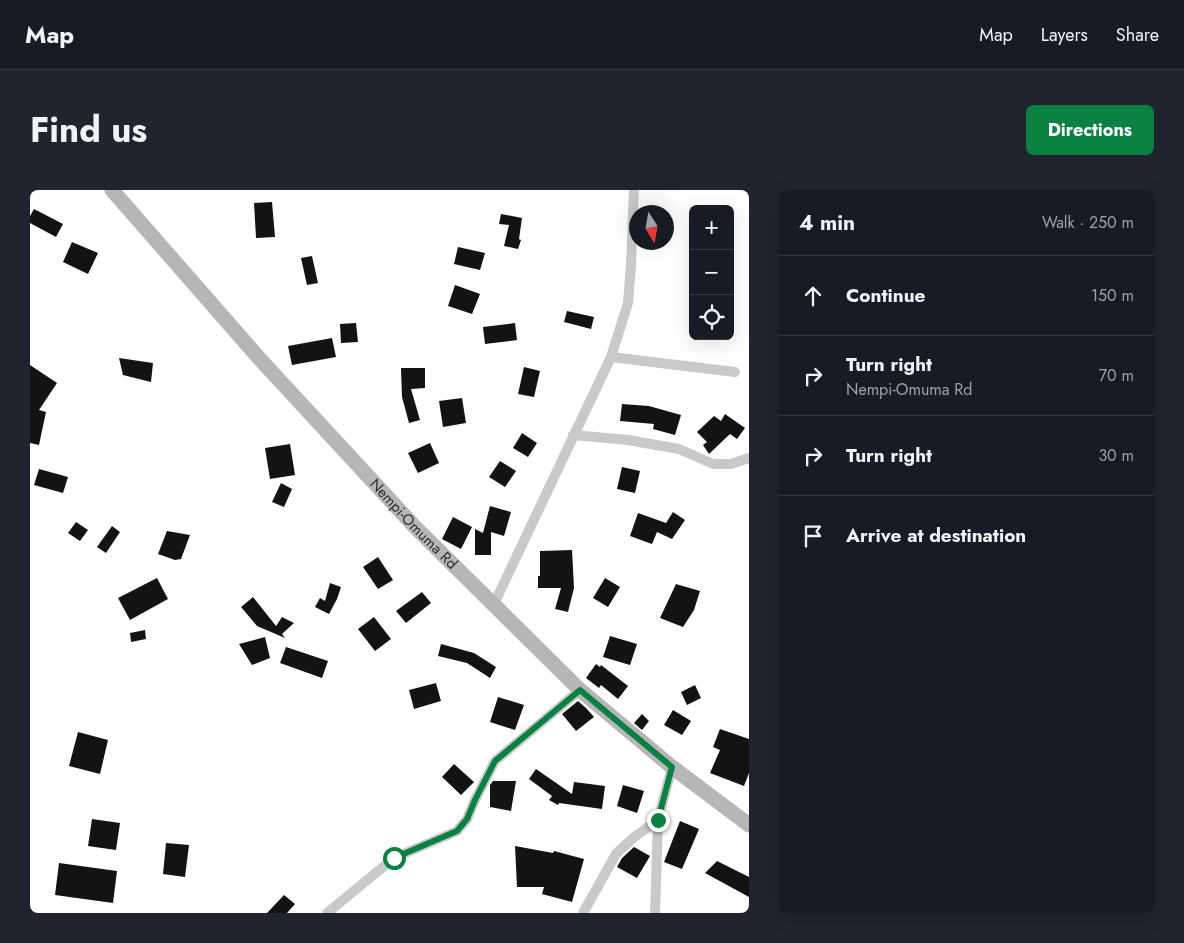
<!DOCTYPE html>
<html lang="en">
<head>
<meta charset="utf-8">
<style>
  :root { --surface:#171b24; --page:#20242c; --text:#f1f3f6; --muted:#9ea1a6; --line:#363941; --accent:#0b8043 }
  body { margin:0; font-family:Jost,sans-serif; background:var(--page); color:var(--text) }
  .controls { position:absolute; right:15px; top:15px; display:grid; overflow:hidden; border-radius:8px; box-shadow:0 5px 20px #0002 }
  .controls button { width:45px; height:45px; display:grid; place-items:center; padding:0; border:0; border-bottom:1px solid var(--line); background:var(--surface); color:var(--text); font:25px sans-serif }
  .compass { position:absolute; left:599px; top:15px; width:45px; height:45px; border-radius:50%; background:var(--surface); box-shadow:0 5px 20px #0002; rotate:169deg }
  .stop { position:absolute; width:15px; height:15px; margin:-11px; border:4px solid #0b8043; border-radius:50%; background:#fff }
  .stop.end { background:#0b8043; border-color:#fff; box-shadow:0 1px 5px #0008 }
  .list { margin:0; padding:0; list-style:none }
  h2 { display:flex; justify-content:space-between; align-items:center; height:65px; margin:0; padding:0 20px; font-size:21px }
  h2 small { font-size:16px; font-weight:400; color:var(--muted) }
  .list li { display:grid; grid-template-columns:32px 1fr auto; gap:15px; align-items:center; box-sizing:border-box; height:80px; padding:0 20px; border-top:1px solid var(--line) }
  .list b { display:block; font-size:19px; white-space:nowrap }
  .list p { margin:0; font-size:16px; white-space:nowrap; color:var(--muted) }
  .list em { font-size:16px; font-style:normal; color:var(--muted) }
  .icon { flex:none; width:28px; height:28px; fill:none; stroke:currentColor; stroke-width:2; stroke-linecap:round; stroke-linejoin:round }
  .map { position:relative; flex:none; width:719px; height:723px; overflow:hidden; border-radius:8px }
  header { display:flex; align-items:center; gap:30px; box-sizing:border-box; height:70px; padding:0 25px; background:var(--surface); border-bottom:1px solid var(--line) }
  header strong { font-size:24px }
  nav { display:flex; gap:28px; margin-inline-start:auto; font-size:18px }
  .intro { display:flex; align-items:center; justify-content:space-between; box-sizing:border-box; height:120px; padding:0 30px }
  h1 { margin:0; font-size:35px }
  .button { padding:12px 22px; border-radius:8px; background:var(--accent); color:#fff; font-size:18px; font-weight:700 }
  main { display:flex; gap:30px; padding:0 30px }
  aside { flex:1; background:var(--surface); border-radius:8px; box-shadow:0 5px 20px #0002 }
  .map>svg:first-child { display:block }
  .building { fill:#131313 }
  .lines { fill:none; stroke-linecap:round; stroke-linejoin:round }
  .street { stroke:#c9c9c9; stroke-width:10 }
  .secondary { stroke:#b6b6b6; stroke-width:15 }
  .route { stroke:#0b8043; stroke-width:6 }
  .labels { text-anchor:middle; stroke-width:5; stroke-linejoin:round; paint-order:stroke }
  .street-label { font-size:15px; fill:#2c2c2c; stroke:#fff }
</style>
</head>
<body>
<header>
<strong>Map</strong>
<nav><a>Map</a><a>Layers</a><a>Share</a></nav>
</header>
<div class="intro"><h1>Find us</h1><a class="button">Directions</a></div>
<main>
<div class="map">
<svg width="719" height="723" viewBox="0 0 719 723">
  <rect width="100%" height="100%" fill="#fff"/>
  <path class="building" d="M242,12L245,47L226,48L224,13Z
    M4,19L33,34L26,47L0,33V26Z
    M471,24L492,28L489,49L491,50L488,59L474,56L479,35L469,34Z
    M42,52L68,63L58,84L33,72Z
    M428,57L455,63L450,80L424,74Z
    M282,66L288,93L277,95L271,68Z
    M425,95L450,104L442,124L418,116Z
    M537,121L564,127L561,139L534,132Z
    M326,133L328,152L311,153L310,134Z
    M485,133L487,150L455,154L453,137Z
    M302,148L306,167L262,175L258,156Z
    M89,168L123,173L121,192L93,185Z
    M0,175L27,193L9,220L16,222L9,255L0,253Z
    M494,177L510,181L504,207L488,204Z
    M371,178H395V198L381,199L390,230L379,233L372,207Z
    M432,208L436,233L413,237L409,211Z
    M592,214L619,216L651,225L645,245L623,239L624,234L590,231Z
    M695,224L715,238L707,249L700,244L679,264L673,255L677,252L667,242L684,226L691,231Z
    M492,243L507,253L498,267L483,258Z
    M400,253L409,273L388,283L378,263Z
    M260,254L265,285L240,289L235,258Z
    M470,271L486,281L475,297L459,287Z
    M592,277L610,281L605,303L587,299Z
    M9,279L38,287L33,303L4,295Z
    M251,293L262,299L254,317L242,312Z
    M460,316L481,322L474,346L461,342V365H445V339L453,343Z
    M643,322L655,330L642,349L627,342L622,354L600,346L608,323L636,333Z
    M423,327L442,337L431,359L412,349Z
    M46,332L58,340L50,351L38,343Z
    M82,336L90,342L76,363L67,357Z
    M137,341L160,345L151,369L145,370L128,364Z
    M542,360L544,398L538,422L525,419L531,398H508V386H510V361Z
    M348,367L363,390L348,399L333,377Z
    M127,388L138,409L100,430L88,408Z
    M575,388L590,397L578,417L563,408Z
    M300,393L311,397L307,409L299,424L285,417L290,408L295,411Z
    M646,394L670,401L664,420L653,437L630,428Z
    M392,402L401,413L376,433L366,421Z
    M223,407L246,436L252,427L264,433L252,444L255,448L227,436L211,417Z
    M344,427L361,449L345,461L328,439Z
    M115,440L116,449L101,452L100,443Z
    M580,446L607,454L600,475L573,467Z
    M235,447L240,468L222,475L209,454Z
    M411,454L444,463L466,477L460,488L437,473L408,466Z
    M256,457L298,471L292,488L250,473Z
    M566,474L570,477L571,475L598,496L588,509L571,495L569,498L556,488Z
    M406,493L411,511L384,519L379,500Z
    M665,495L671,508L657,515L651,502Z
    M468,507L494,515L485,540L460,532Z
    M548,511L556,518L564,527L546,541L532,524Z
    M643,520L661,531L652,545L634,535Z
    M612,524L619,531L612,540L604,533Z
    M690,539L719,549V583L714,596L680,583L690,560L683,557Z
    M48,542L78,550L70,584L39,576Z
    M424,574L444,592L431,605L412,587Z
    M506,579L542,604L544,592L575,596L572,619L529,613L528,615L519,610L522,606L499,589Z
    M463,591H486L481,621L460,617V595Z
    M593,595L614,601L607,623L587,616Z
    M62,629L90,633L86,660L58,656Z
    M650,631L669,639L652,679L634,672Z
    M136,653L159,655L155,687L133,684Z
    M485,656L523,663L524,661L554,669L542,712L512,704L514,697H487Z
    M604,657L620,666L607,688L587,677L592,668Z
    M687,671L719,687V707L675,683Z
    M29,673L87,681L83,713L25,705Z
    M254,705L265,714L257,723H237Z"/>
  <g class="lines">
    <path class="street" d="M581,167L705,182
      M543,245L598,250L649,259L683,274H701L719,268
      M464,414L581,167L598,113L601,75L604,0
      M297,723L364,668L427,641L437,629L445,610L465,571L550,500
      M553,723L586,664L603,648L628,630
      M625,723L628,630L642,577"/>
    <path class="secondary" id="s1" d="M82,0L228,167L385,337L550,500L642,577L719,635"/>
  </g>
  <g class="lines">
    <path class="route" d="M364,668L427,641L437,629L445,610L465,571L550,500L642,577L628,630"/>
  </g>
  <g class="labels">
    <g class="street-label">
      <text dy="5" stroke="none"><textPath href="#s1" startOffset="450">Nempi-Omuma Rd</textPath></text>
    </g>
  </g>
</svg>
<div class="controls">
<button>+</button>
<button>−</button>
<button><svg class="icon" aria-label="locate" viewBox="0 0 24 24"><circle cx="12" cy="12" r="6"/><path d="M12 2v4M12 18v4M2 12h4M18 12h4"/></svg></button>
</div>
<svg class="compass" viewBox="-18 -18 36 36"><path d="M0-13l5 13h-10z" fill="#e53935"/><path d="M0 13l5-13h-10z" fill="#9ea1a6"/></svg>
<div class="stop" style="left:364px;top:668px"></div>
<div class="stop end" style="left:628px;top:630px"></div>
</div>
<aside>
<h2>4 min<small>Walk · 250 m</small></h2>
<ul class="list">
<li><svg class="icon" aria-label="ahead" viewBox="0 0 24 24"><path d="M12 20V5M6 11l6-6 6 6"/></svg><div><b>Continue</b></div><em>150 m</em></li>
<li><svg class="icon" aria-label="right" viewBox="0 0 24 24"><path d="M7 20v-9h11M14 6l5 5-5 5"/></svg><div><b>Turn right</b><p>Nempi-Omuma Rd</p></div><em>70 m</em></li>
<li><svg class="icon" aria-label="right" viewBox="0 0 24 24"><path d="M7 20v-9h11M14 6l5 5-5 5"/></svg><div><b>Turn right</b></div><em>30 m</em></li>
<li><svg class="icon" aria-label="arrive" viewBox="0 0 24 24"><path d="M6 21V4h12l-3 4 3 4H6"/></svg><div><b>Arrive at destination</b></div></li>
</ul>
</aside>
</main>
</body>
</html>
